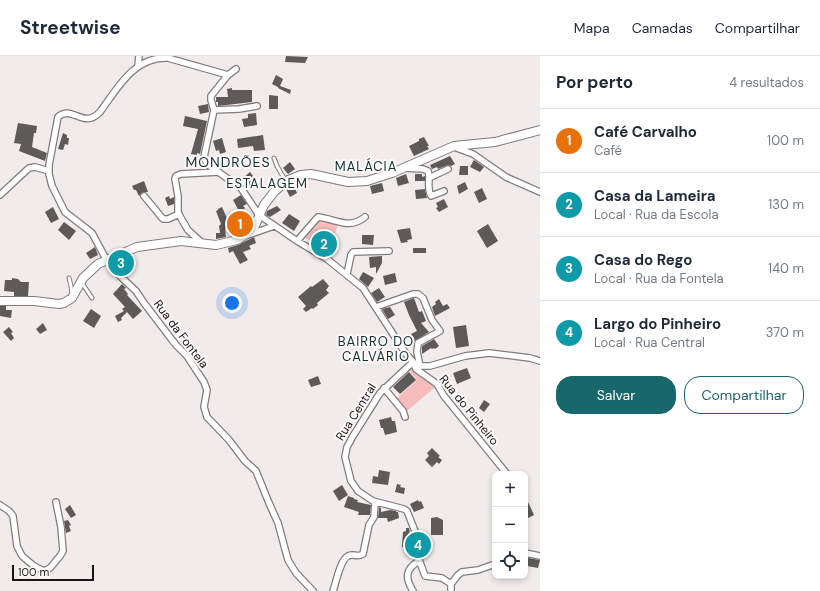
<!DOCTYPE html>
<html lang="pt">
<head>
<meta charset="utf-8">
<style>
  :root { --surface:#fff; --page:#f2f2f3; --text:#1f2937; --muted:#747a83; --line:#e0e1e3; --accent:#18676a }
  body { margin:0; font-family:"DM Sans",sans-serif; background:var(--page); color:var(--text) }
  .controls { position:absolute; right:12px; bottom:12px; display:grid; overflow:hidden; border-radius:8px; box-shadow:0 2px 6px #0003 }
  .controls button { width:36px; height:36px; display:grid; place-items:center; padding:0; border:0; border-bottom:1px solid var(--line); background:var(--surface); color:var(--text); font:20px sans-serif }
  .scale { position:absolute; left:12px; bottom:10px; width:82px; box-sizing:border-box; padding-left:4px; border:2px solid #171515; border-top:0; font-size:11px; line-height:14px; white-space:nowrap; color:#171515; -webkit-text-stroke:3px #fef9f8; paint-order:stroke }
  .you { position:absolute; left:232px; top:247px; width:14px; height:14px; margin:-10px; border:3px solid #fff; border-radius:50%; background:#1a73e8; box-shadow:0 0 0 6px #1a73e833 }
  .badge { display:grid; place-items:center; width:26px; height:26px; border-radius:50%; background:var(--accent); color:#fff; font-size:13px; font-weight:700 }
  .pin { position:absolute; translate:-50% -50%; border:2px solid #fff; box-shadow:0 1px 4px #0006 }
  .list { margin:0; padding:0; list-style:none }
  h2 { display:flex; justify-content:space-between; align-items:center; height:52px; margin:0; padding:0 16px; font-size:17px }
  h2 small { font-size:13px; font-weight:400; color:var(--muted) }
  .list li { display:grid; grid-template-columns:26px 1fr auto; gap:12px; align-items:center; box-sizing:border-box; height:64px; padding:0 16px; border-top:1px solid var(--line) }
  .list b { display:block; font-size:15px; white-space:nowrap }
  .list p { margin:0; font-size:13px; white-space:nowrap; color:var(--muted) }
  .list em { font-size:13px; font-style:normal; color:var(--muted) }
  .actions { display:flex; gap:8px; padding:12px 16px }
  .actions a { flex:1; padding:9px 0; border:1px solid var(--accent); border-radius:16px; text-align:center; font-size:14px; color:var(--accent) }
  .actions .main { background:var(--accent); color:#fff }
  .icon { flex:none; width:22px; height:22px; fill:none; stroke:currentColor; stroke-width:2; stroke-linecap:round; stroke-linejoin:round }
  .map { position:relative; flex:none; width:540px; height:535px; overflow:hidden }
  header { display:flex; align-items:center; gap:24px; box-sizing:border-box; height:56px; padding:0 20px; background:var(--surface); border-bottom:1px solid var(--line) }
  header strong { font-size:19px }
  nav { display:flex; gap:22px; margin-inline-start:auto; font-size:14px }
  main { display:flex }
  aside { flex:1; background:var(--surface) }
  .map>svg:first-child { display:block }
  .green { fill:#f6bdbc }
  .building { fill:#5f5a5a }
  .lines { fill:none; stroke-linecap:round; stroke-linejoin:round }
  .lane-casing { stroke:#817c7c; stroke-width:5 }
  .street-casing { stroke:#817c7c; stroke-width:8 }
  .secondary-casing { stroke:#817c7c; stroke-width:10 }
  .lane { stroke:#fff; stroke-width:3 }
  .street { stroke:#fff; stroke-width:5.5 }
  .secondary { stroke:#fff; stroke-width:8 }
  .labels { text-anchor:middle; stroke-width:4; stroke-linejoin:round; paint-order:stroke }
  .street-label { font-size:12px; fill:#171515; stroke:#fef9f8 }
  .neighbourhood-label { font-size:13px; letter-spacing:1px; fill:#103335; stroke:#fef9f8 }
  .quarter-label { font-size:14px; letter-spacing:1px; fill:#103335; stroke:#fef9f8 }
</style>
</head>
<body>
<header>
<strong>Streetwise</strong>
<nav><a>Mapa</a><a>Camadas</a><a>Compartilhar</a></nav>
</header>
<main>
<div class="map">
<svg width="540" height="535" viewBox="0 0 540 535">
  <rect width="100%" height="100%" fill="#f1ebeb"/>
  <path class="green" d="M318,163L338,168L333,185L324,179L320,185L317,184L315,187L304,181Z
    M410,311L434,328L435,331L406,356L396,343L417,324L408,313Z"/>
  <path class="building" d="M286,0L308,1L305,7L285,6Z
    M276,19L283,23L280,30L291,34L290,38L278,32V31L272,28Z
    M232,32V34H252V46L218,50V46H216V41H228L227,33Z
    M269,39L278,40V53H269Z
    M208,48L209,56L200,58L198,50Z
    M256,57L257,69L244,71L242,63L248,62V58Z
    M185,60L207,65L200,98L197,97V99L191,98L198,73L183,70Z
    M18,67L37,70L36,77H34L32,91L47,97L45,105L19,95L21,88L14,87Z
    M63,77L67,79V82H69L68,89L65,88L63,94L58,93Z
    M263,79L265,94L254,95L253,90L238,92L237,83Z
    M424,81L429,90H427L429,93L414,100L409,90L419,85V83Z
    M222,82L226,96L220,98L219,94L216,95L213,85Z
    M450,100L455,108L451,110L448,109L438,113L437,111L432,113L430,109Z
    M474,104L484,111L480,116L470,111Z
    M290,106L295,113L288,118L283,112Z
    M460,110H468V119H459Z
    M250,116L256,124L249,130L243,122Z
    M406,118L409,127L398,130L396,122Z
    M415,118H422V121L425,120V125H415Z
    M144,125L148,136H143L139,140L136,134H134L132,130Z
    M465,126L468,133L459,138L457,130Z
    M382,127L384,135L372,138L370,130Z
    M293,128L297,137L290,141L286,133Z
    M482,132L487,143L479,147L474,136Z
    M425,133L427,142L416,143L415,134Z
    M241,139L247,148L243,150L245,152L243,154L251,163L239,174L234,168L242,161L233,144Z
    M169,140L170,143L174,141V148L168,150L165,142Z
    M444,143L448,151L439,156L436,152L438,151L436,147Z
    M277,150L281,154L270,161L266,159L267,155Z
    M53,151L59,163L51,167L45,156Z
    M222,151L230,169L225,172L226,181L216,183V177H220L219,170L221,168L216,155L218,154V153Z
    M289,158L300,165L294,175L282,167Z
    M64,166L76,175L69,184L58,174Z
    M488,168L498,185L487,192L477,175Z
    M410,172L412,183L407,184L408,186L401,187L397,174Z
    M324,179L332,184L325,194L318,190Z
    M362,179H374L373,189L362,188Z
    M254,181L256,187L249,190L251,193L243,196L248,204L240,208L233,195L229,197L228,192L238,189Z
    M95,191L98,199L90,203L86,197Z
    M413,192H426V197H413Z
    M382,200V207L376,218V211L370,212L369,201Z
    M125,202L130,211L128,212L130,217L126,220L117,206Z
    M363,216L374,222L368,231L359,223Z
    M395,217L397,226L385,229L383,220Z
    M12,222L18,223L21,226H29L28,240H14V236L4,235L5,224H12Z
    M323,223L329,230L326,234L329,237L317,247L318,249L313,253L312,252L306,256L303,253L306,250L298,241L311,230L312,231Z
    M122,228L126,232L124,233L128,238L127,239L142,255L133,263L127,256L121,262L122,264L118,266L115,260L124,255L122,253L125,251L113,238Z
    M379,232L385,241L377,246L371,237Z
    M414,242L419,256L422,255L426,265L421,267L429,276L412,287L409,282L412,280L411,278L417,275L409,259L404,246Z
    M439,243L443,250L447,248L450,252L435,260L432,251L436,248L435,246Z
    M0,250H6V254H12L11,262L0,260Z
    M390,251L395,259L388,263L382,253Z
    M91,253L101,260L94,272L83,265Z
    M43,267L47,274L40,278L36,273Z
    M466,269L469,290L456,292L453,271Z
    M9,271L13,276L11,277L14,282L11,285L3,276Z
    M434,283L439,290L435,293L434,292L432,293L431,292L422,298V290Z
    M467,312L471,322L457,328L453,317Z
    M409,316L416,324L400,338L393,331Z
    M318,320L321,328L311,331L308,324Z
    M484,344L490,348L484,356L479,352Z
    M391,361L392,365H395L397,376L385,379L383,372H381L379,364Z
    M432,392L440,400L438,401L442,404L439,408L437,406L432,411L425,404L429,400L427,397Z
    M379,414L390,416L388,429L372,427L373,420L378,421Z
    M397,428L401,429L400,431L405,432L404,438L395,436Z
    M342,429L348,439L339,445L333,435Z
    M348,440L354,442V443L358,444L357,446L371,449L370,459H358L359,456L344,451Z
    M418,444L419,446L421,445L424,452L414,456L410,448Z
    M528,446L534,459L528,462L526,459L525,460V447Z
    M70,449L76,459L71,462L65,453Z
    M379,451L381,452V456L390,454L396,455V456H398L399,462L388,466L387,462H378Z
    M437,461L443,464V479H431V462Z
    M68,464L71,469L69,470L71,475L66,477L64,465Z
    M406,472H409L411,485H407V491H402L403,476L406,475Z
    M423,483H432V493H423Z
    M528,502L540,504L538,512L527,510Z"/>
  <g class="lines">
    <g class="lane-casing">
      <path id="lane" d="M274,102L277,110L285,124
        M69,222L71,230L72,237
        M82,227L92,242"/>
    </g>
    <g class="street-casing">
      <path id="street" d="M138,9L139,0
        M236,13L228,19L211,40V44L214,54L204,101L207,108L241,132L259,159L297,185L327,203L363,232L406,298L415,308L423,310H430L465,300L489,297L530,302L540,305
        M214,54L239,53L257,50
        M454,91L473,98L506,121L540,136
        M405,112L423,113L428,115C431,123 426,131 431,140L444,135
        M429,122L448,113
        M0,139L29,112L35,111L49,115
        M144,140L163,163H168L179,158
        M248,179L274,170
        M297,185L318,161C336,163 349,174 365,161
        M202,187L188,174L178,157V140L175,123L176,120L181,118L219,116
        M109,202L121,221L136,235L144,247L176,289L187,300L204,326L207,334L204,351L207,361L229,384L245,405L256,415L269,447L278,467L288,504L296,517L313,535
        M106,203L92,177L65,156L52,130L49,118V109L58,61C72,48 83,74 100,56C117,33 134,0 168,2L228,19
        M347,218L351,199L353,196L389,195
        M376,251L413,238H418L423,242L432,264L440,275L418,287L417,296L420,310
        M413,306L380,337L353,380L347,391L345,401L351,425L358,435L373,445L404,453L407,455L420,488L417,498L425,520L442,522L451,528V535
        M413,306L416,313L437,328L444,340L507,418
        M384,332L403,355L405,361
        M0,449L9,455L13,460L17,490L22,500L34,510L44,515L50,512L60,500L63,495L61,471L56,446
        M525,497L540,500
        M451,528L458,519L462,516L478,514L495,508
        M333,535C336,527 340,504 348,500C353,497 358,502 363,498L369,469L374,461L375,446
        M413,535C405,522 405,513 419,505"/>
    </g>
    <g class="secondary-casing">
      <path id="secondary" d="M0,245H34L59,248L64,247L72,242L83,222L98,208L137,191L181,185L216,189L237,184L247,178L254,172L264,149L274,136L286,125L301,119L311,118L348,126L367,125L392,117L454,90L495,86L540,74"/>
    </g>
    <use href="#lane" class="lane"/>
    <use href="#street" class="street"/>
    <use href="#secondary" class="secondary"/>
  </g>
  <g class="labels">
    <g class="street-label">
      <text transform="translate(181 278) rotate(53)" y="4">Rua da Fontela</text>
      <text transform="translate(469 354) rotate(51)" y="4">Rua do Pinheiro</text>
      <text transform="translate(356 356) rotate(-58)" y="4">Rua Central</text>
    </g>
    <g class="neighbourhood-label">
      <text x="366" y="115">MALÁCIA</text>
      <text x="267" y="132">ESTALAGEM</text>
      <text x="376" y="290">BAIRRO DO<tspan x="376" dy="15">CALVÁRIO</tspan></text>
    </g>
    <g class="quarter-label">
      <text x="228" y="111">MONDRÕES</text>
    </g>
  </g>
</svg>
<div class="controls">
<button>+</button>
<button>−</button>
<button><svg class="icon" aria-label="locate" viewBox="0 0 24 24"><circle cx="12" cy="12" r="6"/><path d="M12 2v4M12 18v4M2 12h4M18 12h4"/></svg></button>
</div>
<div class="scale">100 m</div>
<div class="you"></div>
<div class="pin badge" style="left:240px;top:168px;background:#e8710a">1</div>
<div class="pin badge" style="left:324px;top:188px;background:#0f9aa8">2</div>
<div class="pin badge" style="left:121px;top:207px;background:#0f9aa8">3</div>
<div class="pin badge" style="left:418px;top:489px;background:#0f9aa8">4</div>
</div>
<aside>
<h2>Por perto<small>4 resultados</small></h2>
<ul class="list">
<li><span class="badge" style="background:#e8710a">1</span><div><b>Café Carvalho</b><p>Café</p></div><em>100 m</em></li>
<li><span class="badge" style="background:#0f9aa8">2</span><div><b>Casa da Lameira</b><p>Local · Rua da Escola</p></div><em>130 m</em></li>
<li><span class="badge" style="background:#0f9aa8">3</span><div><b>Casa do Rego</b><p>Local · Rua da Fontela</p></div><em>140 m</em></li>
<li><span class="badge" style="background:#0f9aa8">4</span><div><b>Largo do Pinheiro</b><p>Local · Rua Central</p></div><em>370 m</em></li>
</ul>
<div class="actions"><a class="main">Salvar</a><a>Compartilhar</a></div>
</aside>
</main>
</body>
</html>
